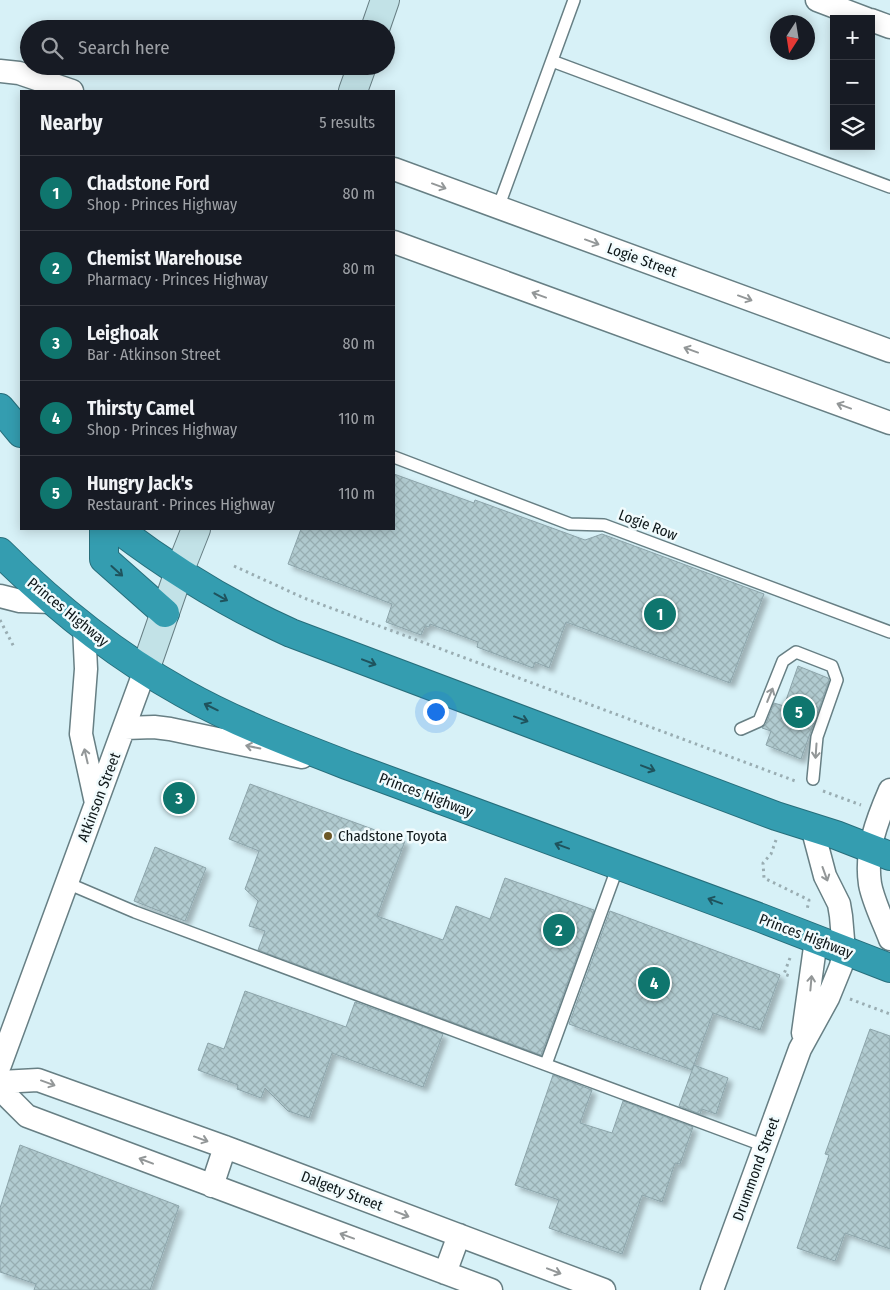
<!DOCTYPE html>
<html lang="en">
<head>
<meta charset="utf-8">
<style>
  :root { --surface:#171b24; --page:#20242c; --text:#f1f3f6; --muted:#9ea1a6; --line:#363941; --accent:#0f766e }
  body { margin:0; font-family:"Fira Sans Condensed",sans-serif; background:var(--page); color:var(--text) }
  .controls { position:absolute; right:15px; top:15px; display:grid; overflow:hidden; border-radius:0px; box-shadow:0 2px 12px #0003 }
  .controls button { width:45px; height:45px; display:grid; place-items:center; padding:0; border:0; border-bottom:1px solid var(--line); background:var(--surface); color:var(--text); font:25px sans-serif }
  .compass { position:absolute; left:770px; top:15px; width:45px; height:45px; border-radius:50%; background:var(--surface); box-shadow:0 2px 12px #0003; rotate:192deg }
  .you { position:absolute; left:435px; top:711px; width:18px; height:18px; margin:-12px; border:4px solid #fff; border-radius:50%; background:#1a73e8; box-shadow:0 0 0 8px #1a73e833 }
  .badge { display:grid; place-items:center; width:32px; height:32px; border-radius:50%; background:var(--accent); color:#fff; font-size:16px; font-weight:700 }
  .pin { position:absolute; translate:-50% -50%; border:2px solid #fff; box-shadow:0 1px 5px #0006 }
  .list { margin:0; padding:0; list-style:none }
  h2 { display:flex; justify-content:space-between; align-items:center; height:65px; margin:0; padding:0 20px; font-size:21px }
  h2 small { font-size:16px; font-weight:400; color:var(--muted) }
  .list li { display:grid; grid-template-columns:32px 1fr auto; gap:15px; align-items:center; box-sizing:border-box; height:75px; padding:0 20px; border-top:1px solid var(--line) }
  .list b { display:block; font-size:19px; white-space:nowrap }
  .list p { margin:0; font-size:16px; white-space:nowrap; color:var(--muted) }
  .list em { font-size:16px; font-style:normal; color:var(--muted) }
  .icon { flex:none; width:28px; height:28px; fill:none; stroke:currentColor; stroke-width:2; stroke-linecap:round; stroke-linejoin:round }
  .map { position:relative; flex:none; width:890px; height:1290px; overflow:hidden }
  .search { position:absolute; background:var(--surface); box-shadow:0 2px 12px #0003; left:20px; top:20px; width:375px; height:55px; display:flex; align-items:center; gap:12px; box-sizing:border-box; padding:0 18px; border-radius:28px; color:var(--muted); font-size:19px }
  .panel { position:absolute; background:var(--surface); box-shadow:0 2px 12px #0003; left:20px; top:90px; width:375px; height:440px; border-radius:0px }
  .map>svg:first-child { display:block }
  .building { fill:url(#building-cross-hatch); stroke:#8ca4aa; filter:url(#shadow) }
  .lines { fill:none; stroke-linecap:round; stroke-linejoin:round }
  .lane-casing { stroke:#677f84; stroke-width:14 }
  .street-casing { stroke:#677f84; stroke-width:25 }
  .secondary-casing { stroke:#677f84; stroke-width:30 }
  .highway-casing { stroke:#276e7b; stroke-width:30 }
  .path { stroke:#99adb2; stroke-width:3; stroke-dasharray:2.5 4; stroke-linecap:butt }
  .lane { stroke:#fff; stroke-width:11 }
  .street { stroke:#fff; stroke-width:22 }
  .secondary { stroke:#c2e2e7; stroke-width:28 }
  .highway { stroke:#349db0; stroke-width:28 }
  .oneway { stroke:#939798 }
  .oneway2 { stroke:#1f535d }
  .poi-dot { fill:#6c5827; stroke:#f1fbfd; stroke-width:2 }
  .labels { text-anchor:middle; stroke-width:5; stroke-linejoin:round; paint-order:stroke }
  .street-label { font-size:15px; fill:#0e1719; stroke:#f1fbfd }
  .poi-label { font-size:15px; fill:#0e1719; stroke:#f1fbfd; text-anchor:start }
</style>
</head>
<body>
<div class="map">
<svg width="890" height="1290" viewBox="0 0 890 1290">
  <defs>
    <pattern id="building-cross-hatch" width="8" height="8" patternUnits="userSpaceOnUse" patternTransform="scale(1.25)"><rect width="8" height="8" fill="#b1cbd0"/><path d="M0 0l8 8M0 8l8-8" fill="none" stroke="#97aeb2"/></pattern>
    <filter id="shadow"><feDropShadow dx="4.5" dy="4.5" stdDeviation="2.5" flood-color="#0004"/></filter>
  </defs>
  <rect width="100%" height="100%" fill="#d7f1f7"/>
  <path class="building" d="M394,474L474,503L475,500L585,540L602,534L764,594L730,683L566,622L549,668L535,662L533,668L477,647L478,642L430,624L429,627L425,626L421,635L386,622L392,604L288,564L301,529H394Z
    M798,666L828,678L829,680L801,759L766,745L771,731L762,728L766,724L774,703L784,706Z
    M250,784L405,841L377,916L443,940L456,906L490,919L505,878L594,910L541,1055L258,950L265,931L249,926L258,901L245,889L259,851L229,839Z
    M155,847L206,868L185,921L134,901Z
    M610,911L780,975L760,1030L713,1013L692,1070L569,1024Z
    M245,991L346,1027L355,1002L443,1034L423,1087L332,1053L309,1118L288,1111L265,1088L261,1098L237,1089L238,1085L198,1070L208,1043L224,1049Z
    M870,1029L890,1036V1249L845,1233L835,1261L797,1248L829,1155L825,1154Z
    M694,1065L728,1078L716,1114L702,1109L700,1114L679,1106Z
    M553,1075L592,1090L580,1123L612,1133L623,1101L693,1127L680,1164L675,1163L662,1202L642,1195L622,1254L549,1228L559,1200L515,1185Z
    M20,1145L179,1206L150,1290H34L36,1284L0,1272V1208Z"/>
  <g class="lines">
    <g class="lane-casing">
      <path id="lane" d="M552,61L890,187
        M498,208L574,0
        M394,457L570,524L604,525L890,632
        M741,729L759,721L783,661L796,652L832,666L837,680L817,737L813,779
        M67,883L135,912L765,1146
        M546,1064L618,866"/>
    </g>
    <g class="street-casing">
      <path id="street" d="M817,0L867,19
        M871,20L890,27
        M0,71L19,73L72,91
        M394,169L890,351
        M394,242L890,423
        M0,596L20,601L53,602
        M84,627L86,669L81,734L96,803
        M125,728L154,727L170,729L302,757
        M890,790C877,820 865,851 870,884C873,901 884,923 890,939
        M803,1033L816,940
        M0,1065L145,670
        M0,1082L38,1080L225,1147L604,1290
        M0,1089L27,1116L491,1290
        M212,1186L225,1147
        M445,1273L459,1235
        M712,1290L800,1049L828,998L841,966L844,951L841,916L839,904L825,876L812,827"/>
    </g>
    <g class="secondary-casing">
      <path id="secondary" d="M375,29L385,0
        M353,91L362,66
        M145,670L179,572L196,529"/>
    </g>
    <g class="highway-casing">
      <path id="highway" d="M0,408L21,433
        M104,529V559L165,613
        M118,529C172,570 229,605 291,633L776,816L836,835L890,856
        M0,552C55,607 115,655 183,693C236,723 295,745 352,767L761,918L890,968"/>
    </g>
    <path class="path" d="M234,566L304,598L798,782
      M0,620L14,647
      M823,791L861,805
      M776,840L771,854L763,863L764,878L809,900L807,910
      M790,958L784,974L790,976
      M850,999L890,1014"/>
    <use href="#lane" class="lane"/>
    <use href="#street" class="street"/>
    <use href="#secondary" class="secondary"/>
    <use href="#highway" class="highway"/>
  </g>
  <defs><path id="oneway-shaft" d="M-6 0H5M1.5-3L5.5 0L1.5 3" fill="none" stroke-width="1.6" stroke-linecap="round" stroke-linejoin="round" transform="scale(1.25)"/></defs>
  <g class="oneway">
    <use href="#oneway-shaft" transform="translate(439 186) rotate(20)"/>
    <use href="#oneway-shaft" transform="translate(592 242) rotate(20)"/>
    <use href="#oneway-shaft" transform="translate(539 295) rotate(-160)"/>
    <use href="#oneway-shaft" transform="translate(745 298) rotate(20)"/>
    <use href="#oneway-shaft" transform="translate(691 350) rotate(-160)"/>
    <use href="#oneway-shaft" transform="translate(844 406) rotate(-160)"/>
    <use href="#oneway-shaft" transform="translate(770 695) rotate(-68)"/>
    <use href="#oneway-shaft" transform="translate(253 747) rotate(-168)"/>
    <use href="#oneway-shaft" transform="translate(816 751) rotate(94)"/>
    <use href="#oneway-shaft" transform="translate(86 756) rotate(-103)"/>
    <use href="#oneway-shaft" transform="translate(825 874) rotate(70)"/>
    <use href="#oneway-shaft" transform="translate(811 983) rotate(-85)"/>
    <use href="#oneway-shaft" transform="translate(48 1083) rotate(20)"/>
    <use href="#oneway-shaft" transform="translate(201 1139) rotate(20)"/>
    <use href="#oneway-shaft" transform="translate(146 1161) rotate(-159)"/>
    <use href="#oneway-shaft" transform="translate(402 1214) rotate(21)"/>
    <use href="#oneway-shaft" transform="translate(347 1236) rotate(-160)"/>
    <use href="#oneway-shaft" transform="translate(554 1271) rotate(21)"/>
  </g>
  <g class="oneway2">
    <use href="#oneway-shaft" transform="translate(117 571) rotate(42)"/>
    <use href="#oneway-shaft" transform="translate(221 597) rotate(29)"/>
    <use href="#oneway-shaft" transform="translate(369 662) rotate(21)"/>
    <use href="#oneway-shaft" transform="translate(211 707) rotate(-154)"/>
    <use href="#oneway-shaft" transform="translate(521 719) rotate(20)"/>
    <use href="#oneway-shaft" transform="translate(648 768) rotate(21)"/>
    <use href="#oneway-shaft" transform="translate(562 846) rotate(-160)"/>
    <use href="#oneway-shaft" transform="translate(715 901) rotate(-160)"/>
  </g>
  <circle class="poi-dot" cx="328" cy="836" r="5"/>
  <g class="labels">
    <g class="street-label">
      <text transform="translate(642 260) rotate(20)" y="5">Logie Street</text>
      <text transform="translate(648 525) rotate(21)" y="5">Logie Row</text>
      <text transform="translate(68 612) rotate(39)" y="5">Princes Highway</text>
      <text transform="translate(426 795) rotate(21)" y="5">Princes Highway</text>
      <text transform="translate(99 797) rotate(-69)" y="5">Atkinson Street</text>
      <text transform="translate(806 936) rotate(21)" y="5">Princes Highway</text>
      <text transform="translate(756 1169) rotate(-70)" y="5">Drummond Street</text>
      <text transform="translate(342 1191) rotate(21)" y="5">Dalgety Street</text>
    </g>
    <g class="poi-label">
      <text x="338" y="841">Chadstone Toyota</text>
    </g>
  </g>
</svg>
<div class="controls">
<button>+</button>
<button>−</button>
<button><svg class="icon" aria-label="layers" viewBox="0 0 24 24"><path d="M12 4l9 5-9 5-9-5zM3 14l9 5 9-5"/></svg></button>
</div>
<svg class="compass" viewBox="-18 -18 36 36"><path d="M0-13l5 13h-10z" fill="#e53935"/><path d="M0 13l5-13h-10z" fill="#9ea1a6"/></svg>
<div class="you"></div>
<div class="pin badge" style="left:660px;top:614px">1</div>
<div class="pin badge" style="left:559px;top:930px">2</div>
<div class="pin badge" style="left:179px;top:798px">3</div>
<div class="pin badge" style="left:654px;top:983px">4</div>
<div class="pin badge" style="left:799px;top:712px">5</div>
<div class="search"><svg class="icon" aria-label="search" viewBox="0 0 24 24"><circle cx="10" cy="10" r="6"/><path d="M15 15l6 6"/></svg>Search here</div>
<section class="panel">
<h2>Nearby<small>5 results</small></h2>
<ul class="list">
<li><span class="badge">1</span><div><b>Chadstone Ford</b><p>Shop · Princes Highway</p></div><em>80 m</em></li>
<li><span class="badge">2</span><div><b>Chemist Warehouse</b><p>Pharmacy · Princes Highway</p></div><em>80 m</em></li>
<li><span class="badge">3</span><div><b>Leighoak</b><p>Bar · Atkinson Street</p></div><em>80 m</em></li>
<li><span class="badge">4</span><div><b>Thirsty Camel</b><p>Shop · Princes Highway</p></div><em>110 m</em></li>
<li><span class="badge">5</span><div><b>Hungry Jack's</b><p>Restaurant · Princes Highway</p></div><em>110 m</em></li>
</ul>
</section>
</div>
</body>
</html>
